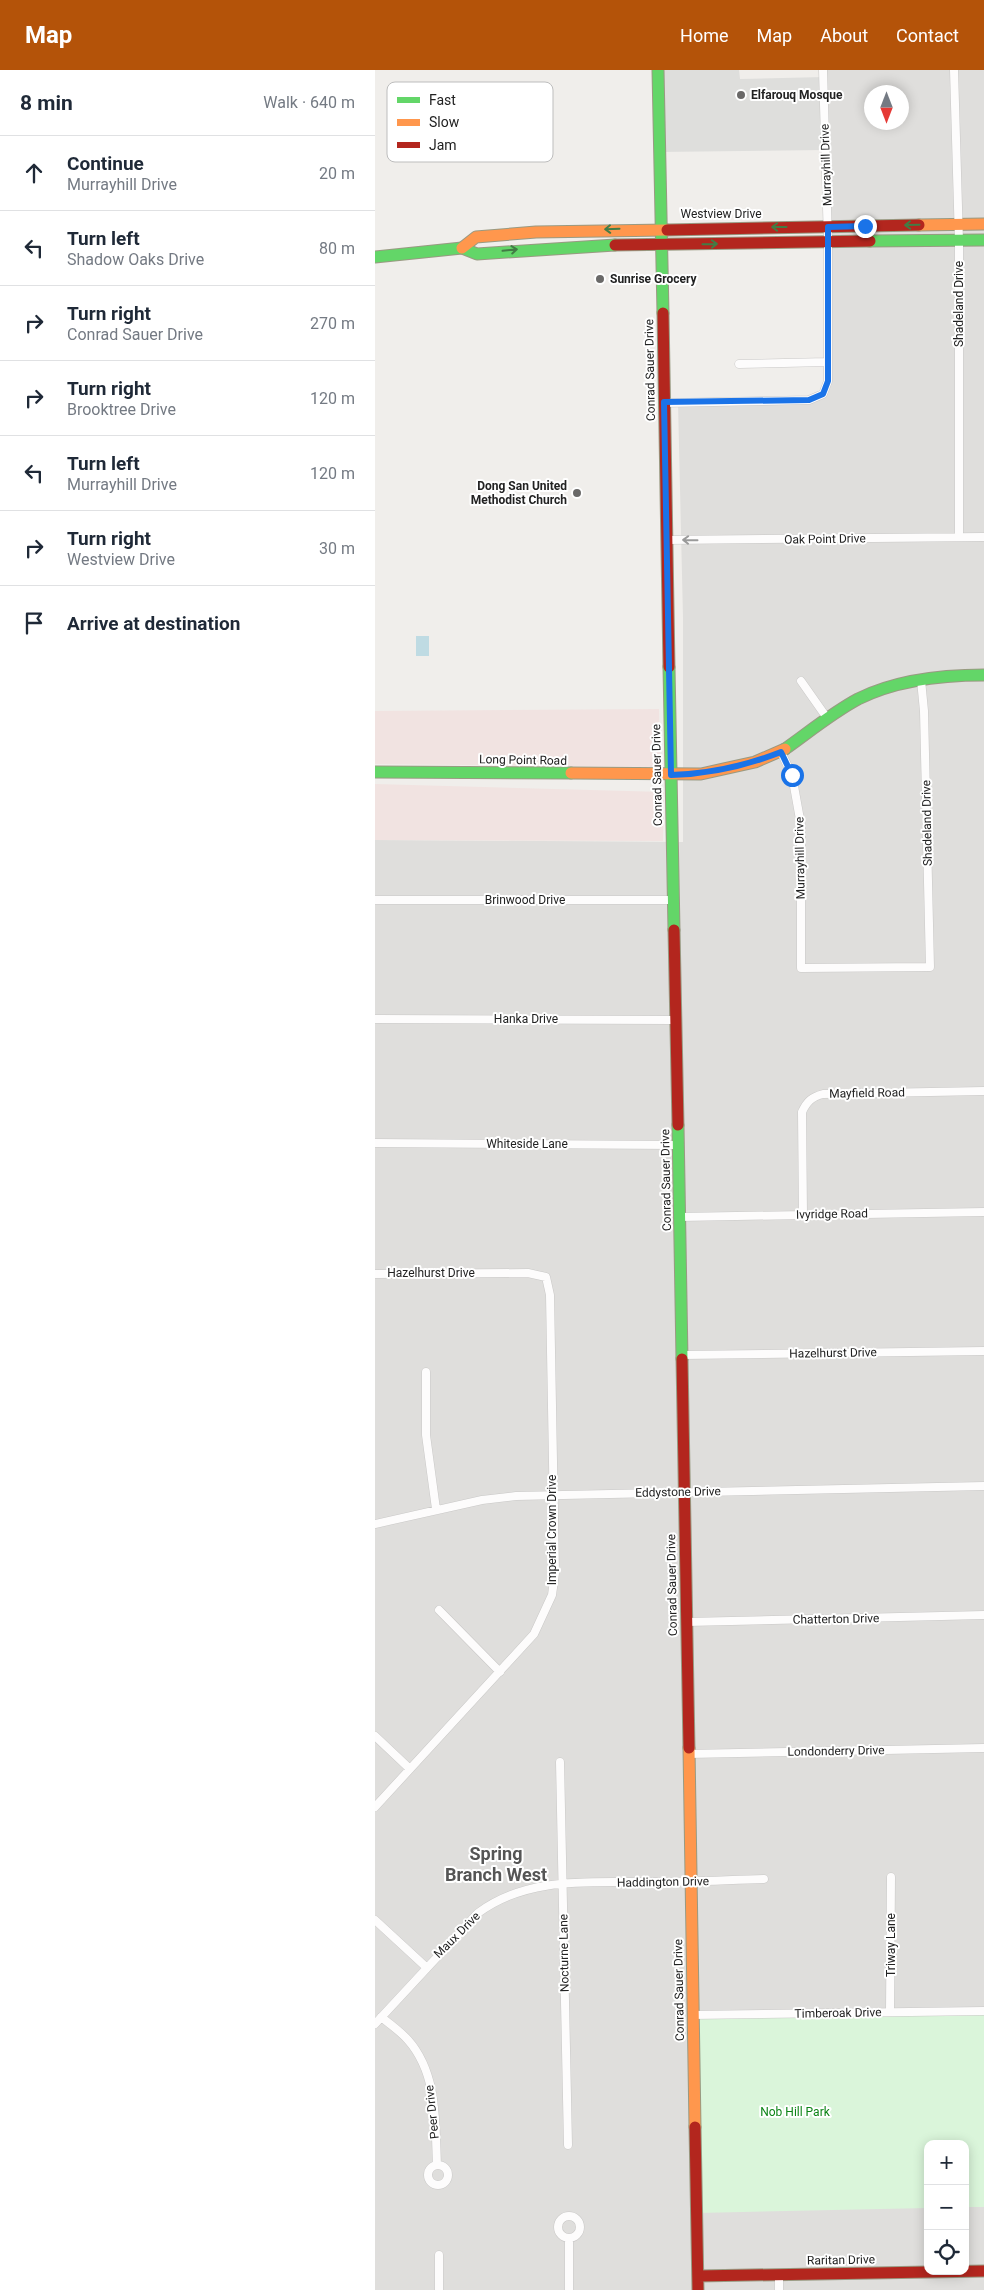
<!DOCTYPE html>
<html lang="en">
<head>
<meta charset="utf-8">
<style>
  :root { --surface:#fff; --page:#f6f6f7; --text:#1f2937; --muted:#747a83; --line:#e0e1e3; --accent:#b45309 }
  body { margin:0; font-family:Roboto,sans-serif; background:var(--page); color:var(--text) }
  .controls { position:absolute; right:15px; bottom:15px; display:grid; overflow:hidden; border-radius:10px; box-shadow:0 2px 12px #0003 }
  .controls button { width:45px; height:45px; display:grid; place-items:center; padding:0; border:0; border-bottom:1px solid var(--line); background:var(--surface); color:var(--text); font:25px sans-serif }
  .compass { position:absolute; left:489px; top:15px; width:45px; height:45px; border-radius:50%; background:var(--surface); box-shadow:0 2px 12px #0003; rotate:180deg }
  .stop { position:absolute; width:15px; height:15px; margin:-11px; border:4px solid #1a73e8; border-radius:50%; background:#fff }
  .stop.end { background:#1a73e8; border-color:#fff; box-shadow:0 1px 5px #0008 }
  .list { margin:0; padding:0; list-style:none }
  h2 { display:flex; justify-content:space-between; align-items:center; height:65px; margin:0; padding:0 20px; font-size:21px }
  h2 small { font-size:16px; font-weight:400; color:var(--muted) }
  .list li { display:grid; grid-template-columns:32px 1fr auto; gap:15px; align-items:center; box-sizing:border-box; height:75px; padding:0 20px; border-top:1px solid var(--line) }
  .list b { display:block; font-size:19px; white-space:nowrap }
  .list p { margin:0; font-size:16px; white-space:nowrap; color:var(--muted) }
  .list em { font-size:16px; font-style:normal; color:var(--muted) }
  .icon { flex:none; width:28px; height:28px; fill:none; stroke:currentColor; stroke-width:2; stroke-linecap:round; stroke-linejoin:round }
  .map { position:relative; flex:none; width:609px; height:2220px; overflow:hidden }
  header { display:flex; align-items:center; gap:30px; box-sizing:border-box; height:70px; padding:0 25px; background:var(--accent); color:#fff }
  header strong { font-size:24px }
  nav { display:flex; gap:28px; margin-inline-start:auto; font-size:18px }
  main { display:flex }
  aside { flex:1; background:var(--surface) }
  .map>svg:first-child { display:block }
  .residential { fill:#dfdedc; fill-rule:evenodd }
  .commercial { fill:#f1e3e1 }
  .religious { fill:#dededc }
  .park { fill:#daf5da }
  .water { fill:#bfdbe3 }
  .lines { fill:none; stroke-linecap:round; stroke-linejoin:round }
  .street-casing { stroke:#c9c8c7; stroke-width:9 }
  .fast-casing { stroke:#999a82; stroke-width:13 }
  .slow-casing { stroke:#999a82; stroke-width:13 }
  .jam-casing { stroke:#999a82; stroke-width:13 }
  .street { stroke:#fdfcfc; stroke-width:8 }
  .fast { stroke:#63d668; stroke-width:11 }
  .slow { stroke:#ff974d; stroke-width:11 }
  .jam { stroke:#b3261e; stroke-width:11 }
  .oneway { stroke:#427c45 }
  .oneway2 { stroke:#9a9a9a }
  .route { stroke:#1a73e8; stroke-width:6 }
  .poi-dot { fill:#6a6968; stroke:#fff; stroke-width:2 }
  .labels { text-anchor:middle; stroke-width:4; stroke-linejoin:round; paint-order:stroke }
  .poi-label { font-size:12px; font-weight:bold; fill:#222; stroke:#fff; text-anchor:start }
  .street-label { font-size:12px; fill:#222; stroke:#fff }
  .park-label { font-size:12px; fill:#0c8416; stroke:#fff }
  .district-label { font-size:18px; font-weight:bold; fill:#555; stroke:#fff }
  .key { fill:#fff; stroke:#bdbdbd; stroke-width:1 }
  .key-label { font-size:14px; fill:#222 }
</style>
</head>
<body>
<header>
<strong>Map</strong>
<nav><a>Home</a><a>Map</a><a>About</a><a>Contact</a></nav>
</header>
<main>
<aside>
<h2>8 min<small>Walk · 640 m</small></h2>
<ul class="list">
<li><svg class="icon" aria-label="ahead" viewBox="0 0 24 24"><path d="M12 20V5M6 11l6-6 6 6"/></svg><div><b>Continue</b><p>Murrayhill Drive</p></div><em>20 m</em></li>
<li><svg class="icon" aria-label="left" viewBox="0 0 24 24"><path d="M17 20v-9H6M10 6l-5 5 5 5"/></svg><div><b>Turn left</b><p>Shadow Oaks Drive</p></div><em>80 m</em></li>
<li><svg class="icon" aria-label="right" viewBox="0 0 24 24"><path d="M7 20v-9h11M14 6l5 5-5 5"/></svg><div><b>Turn right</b><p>Conrad Sauer Drive</p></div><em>270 m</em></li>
<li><svg class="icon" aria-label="right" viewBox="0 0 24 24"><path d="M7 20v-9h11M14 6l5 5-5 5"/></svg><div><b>Turn right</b><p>Brooktree Drive</p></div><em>120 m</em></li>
<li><svg class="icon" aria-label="left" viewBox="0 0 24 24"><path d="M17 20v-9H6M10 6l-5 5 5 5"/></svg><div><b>Turn left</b><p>Murrayhill Drive</p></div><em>120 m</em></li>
<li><svg class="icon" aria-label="right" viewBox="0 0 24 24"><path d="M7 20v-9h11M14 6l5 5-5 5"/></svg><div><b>Turn right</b><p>Westview Drive</p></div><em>30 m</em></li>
<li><svg class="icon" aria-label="arrive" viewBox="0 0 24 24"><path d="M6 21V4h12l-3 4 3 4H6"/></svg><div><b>Arrive at destination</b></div></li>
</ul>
</aside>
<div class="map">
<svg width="609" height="2220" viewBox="0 0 609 2220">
  <rect width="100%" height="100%" fill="#f0eeeb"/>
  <path class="residential" d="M448,0H609V1941L515,1942L553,2138V2201H590V2137L609,2136V2220H0V770L308,772V548L303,332L434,330L451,318ZM497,22H526V52H497Z"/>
  <path class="commercial" d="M284,639L285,692L277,697L0,694V641Z
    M0,714L289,722L288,771L0,770Z"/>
  <path class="religious" d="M283,0H364L365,9L449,7L450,80L284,82Z"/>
  <path class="park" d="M609,1941V2137H590V2074H553V2138L323,2143L317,1945Z"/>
  <path class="water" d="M41,566H54V586H41Z"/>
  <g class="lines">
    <g class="street-casing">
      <path id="street" d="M579,0L584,171V467
        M364,294L452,292
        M289,333L434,330L448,324L453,311V172L448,0
        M292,470L609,467
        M426,611L452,648
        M406,682L417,705L426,755V898L555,897L549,641L546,610
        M0,830H299
        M0,949L302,950
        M0,1073L303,1075
        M428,1145L427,1042C432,1031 437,1027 448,1024L609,1021
        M305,1147L609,1142
        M0,1204L153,1203L171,1207L175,1225L180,1503L177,1525L159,1564L0,1737
        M307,1285L609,1281
        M51,1302V1365L61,1439
        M0,1454L107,1430L141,1426L609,1416
        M64,1540L125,1602
        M312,1552L609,1545
        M0,1666L35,1699
        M313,1684L609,1678
        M185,1692L193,2075
        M0,1850L51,1897
        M515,1942L516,1807
        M317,1945L609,1941
        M6,1947C15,1954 25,1961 33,1970C63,2004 60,2052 62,2095
        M0,1954L103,1843C154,1805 218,1813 279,1812C316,1812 352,1810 389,1809
        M53 2105a10 10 0 1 1 20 0a10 10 0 1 1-20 0Z
        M183 2157a11 11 0 1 1 22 0a11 11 0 1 1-22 0Z
        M194,2168V2220
        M64,2185V2220
        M404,2205V2220"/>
    </g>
    <g class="fast-casing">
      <path id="fast" d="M283,0L288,243
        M495,171L609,170
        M0,187L87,178L102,184L240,175
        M294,597L299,860
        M410,679C434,662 457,643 483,629C521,610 567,605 609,605
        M0,702L196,703
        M303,1055L307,1289"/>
    </g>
    <g class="slow-casing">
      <path id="slow" d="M544,155L609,154
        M87,178L101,167L161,162L292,160
        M196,703L326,704L380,692L410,679
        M314,1678L320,2057"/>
    </g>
    <g class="jam-casing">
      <path id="jam" d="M292,160L544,155
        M240,175L495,171
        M288,243L294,597
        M299,860L303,1055
        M307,1289L314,1678
        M320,2057L323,2220
        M323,2206L609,2201"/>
    </g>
    <use href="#street" class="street"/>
    <use href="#fast" class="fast"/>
    <use href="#slow" class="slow"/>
    <use href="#jam" class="jam"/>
  </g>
  <defs><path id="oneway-shaft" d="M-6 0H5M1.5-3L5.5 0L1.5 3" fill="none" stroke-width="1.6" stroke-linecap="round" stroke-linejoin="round" transform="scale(1.25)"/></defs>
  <g class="oneway">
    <use href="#oneway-shaft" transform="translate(537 155) rotate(179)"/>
    <use href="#oneway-shaft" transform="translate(404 157) rotate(180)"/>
    <use href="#oneway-shaft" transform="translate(237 159) rotate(178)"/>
    <use href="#oneway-shaft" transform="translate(335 174) rotate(-1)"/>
    <use href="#oneway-shaft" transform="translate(135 180) rotate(-6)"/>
  </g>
  <use class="oneway2" href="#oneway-shaft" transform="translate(315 470) rotate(-179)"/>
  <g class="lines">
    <path class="route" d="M417,705L406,682C370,696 335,704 296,705L289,332L434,330L448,324L453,311V157L490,156"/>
  </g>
  <g class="poi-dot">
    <circle cx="366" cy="25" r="5"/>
    <circle cx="225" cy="209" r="5"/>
    <circle cx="202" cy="423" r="5"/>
  </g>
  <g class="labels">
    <g class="poi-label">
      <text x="376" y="29">Elfarouq Mosque</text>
      <text x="235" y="213">Sunrise Grocery</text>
      <text x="192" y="420" text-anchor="end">Dong San United<tspan x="192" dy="14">Methodist Church</tspan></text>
    </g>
    <g class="street-label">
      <text transform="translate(451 95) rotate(-92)" y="4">Murrayhill Drive</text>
      <text x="346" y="148">Westview Drive</text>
      <text transform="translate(584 234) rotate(-90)" y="4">Shadeland Drive</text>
      <text transform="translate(275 300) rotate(-91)" y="4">Conrad Sauer Drive</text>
      <text transform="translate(450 469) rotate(-1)" y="4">Oak Point Drive</text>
      <text transform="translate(148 690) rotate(1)" y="4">Long Point Road</text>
      <text transform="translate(282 705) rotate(-91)" y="4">Conrad Sauer Drive</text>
      <text transform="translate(552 753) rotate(-91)" y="4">Shadeland Drive</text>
      <text transform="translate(425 788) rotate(-91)" y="4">Murrayhill Drive</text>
      <text x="150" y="834">Brinwood Drive</text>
      <text x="151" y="953">Hanka Drive</text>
      <text transform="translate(492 1023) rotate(-1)" y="4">Mayfield Road</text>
      <text x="152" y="1078">Whiteside Lane</text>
      <text transform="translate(291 1110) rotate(-91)" y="4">Conrad Sauer Drive</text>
      <text transform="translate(457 1144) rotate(-1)" y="4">Ivyridge Road</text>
      <text x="56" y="1207">Hazelhurst Drive</text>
      <text transform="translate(458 1283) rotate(-1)" y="4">Hazelhurst Drive</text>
      <text transform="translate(303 1422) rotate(-1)" y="4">Eddystone Drive</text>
      <text transform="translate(177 1460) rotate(-90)" y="4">Imperial Crown Drive</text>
      <text transform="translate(297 1515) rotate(-91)" y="4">Conrad Sauer Drive</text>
      <text transform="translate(461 1549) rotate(-1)" y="4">Chatterton Drive</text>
      <text transform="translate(461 1681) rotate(-1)" y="4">Londonderry Drive</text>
      <text transform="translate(288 1812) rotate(-1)" y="4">Haddington Drive</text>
      <text transform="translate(82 1865) rotate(-45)" y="4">Maux Drive</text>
      <text transform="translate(516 1875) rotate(-90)" y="4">Triway Lane</text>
      <text transform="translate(189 1883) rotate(-91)" y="4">Nocturne Lane</text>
      <text transform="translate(304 1920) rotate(-91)" y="4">Conrad Sauer Drive</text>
      <text transform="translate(463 1943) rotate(-1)" y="4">Timberoak Drive</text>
      <text transform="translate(57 2042) rotate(-96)" y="4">Peer Drive</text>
      <text transform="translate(466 2190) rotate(-1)" y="4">Raritan Drive</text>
    </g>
    <g class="park-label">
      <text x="420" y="2046">Nob Hill Park</text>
    </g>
    <g class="district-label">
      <text x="121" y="1790">Spring<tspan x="121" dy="21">Branch West</tspan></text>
    </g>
  </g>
  <rect x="12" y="12" width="166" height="80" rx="8" class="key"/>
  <rect x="22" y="27" width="23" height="6" fill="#63d668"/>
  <rect x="22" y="49" width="23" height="7" fill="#ff974d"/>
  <rect x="22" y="72" width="23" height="6" fill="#b3261e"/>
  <g class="key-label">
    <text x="54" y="35">Fast</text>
    <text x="54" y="57">Slow</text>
    <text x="54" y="80">Jam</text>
  </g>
</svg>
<div class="controls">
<button>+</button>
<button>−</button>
<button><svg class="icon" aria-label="locate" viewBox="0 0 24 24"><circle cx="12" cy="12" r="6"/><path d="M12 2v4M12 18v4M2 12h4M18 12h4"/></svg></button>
</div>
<svg class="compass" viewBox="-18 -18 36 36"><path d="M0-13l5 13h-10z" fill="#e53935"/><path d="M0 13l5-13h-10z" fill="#747a83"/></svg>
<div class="stop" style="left:417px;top:705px"></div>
<div class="stop end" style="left:490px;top:156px"></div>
</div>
</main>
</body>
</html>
